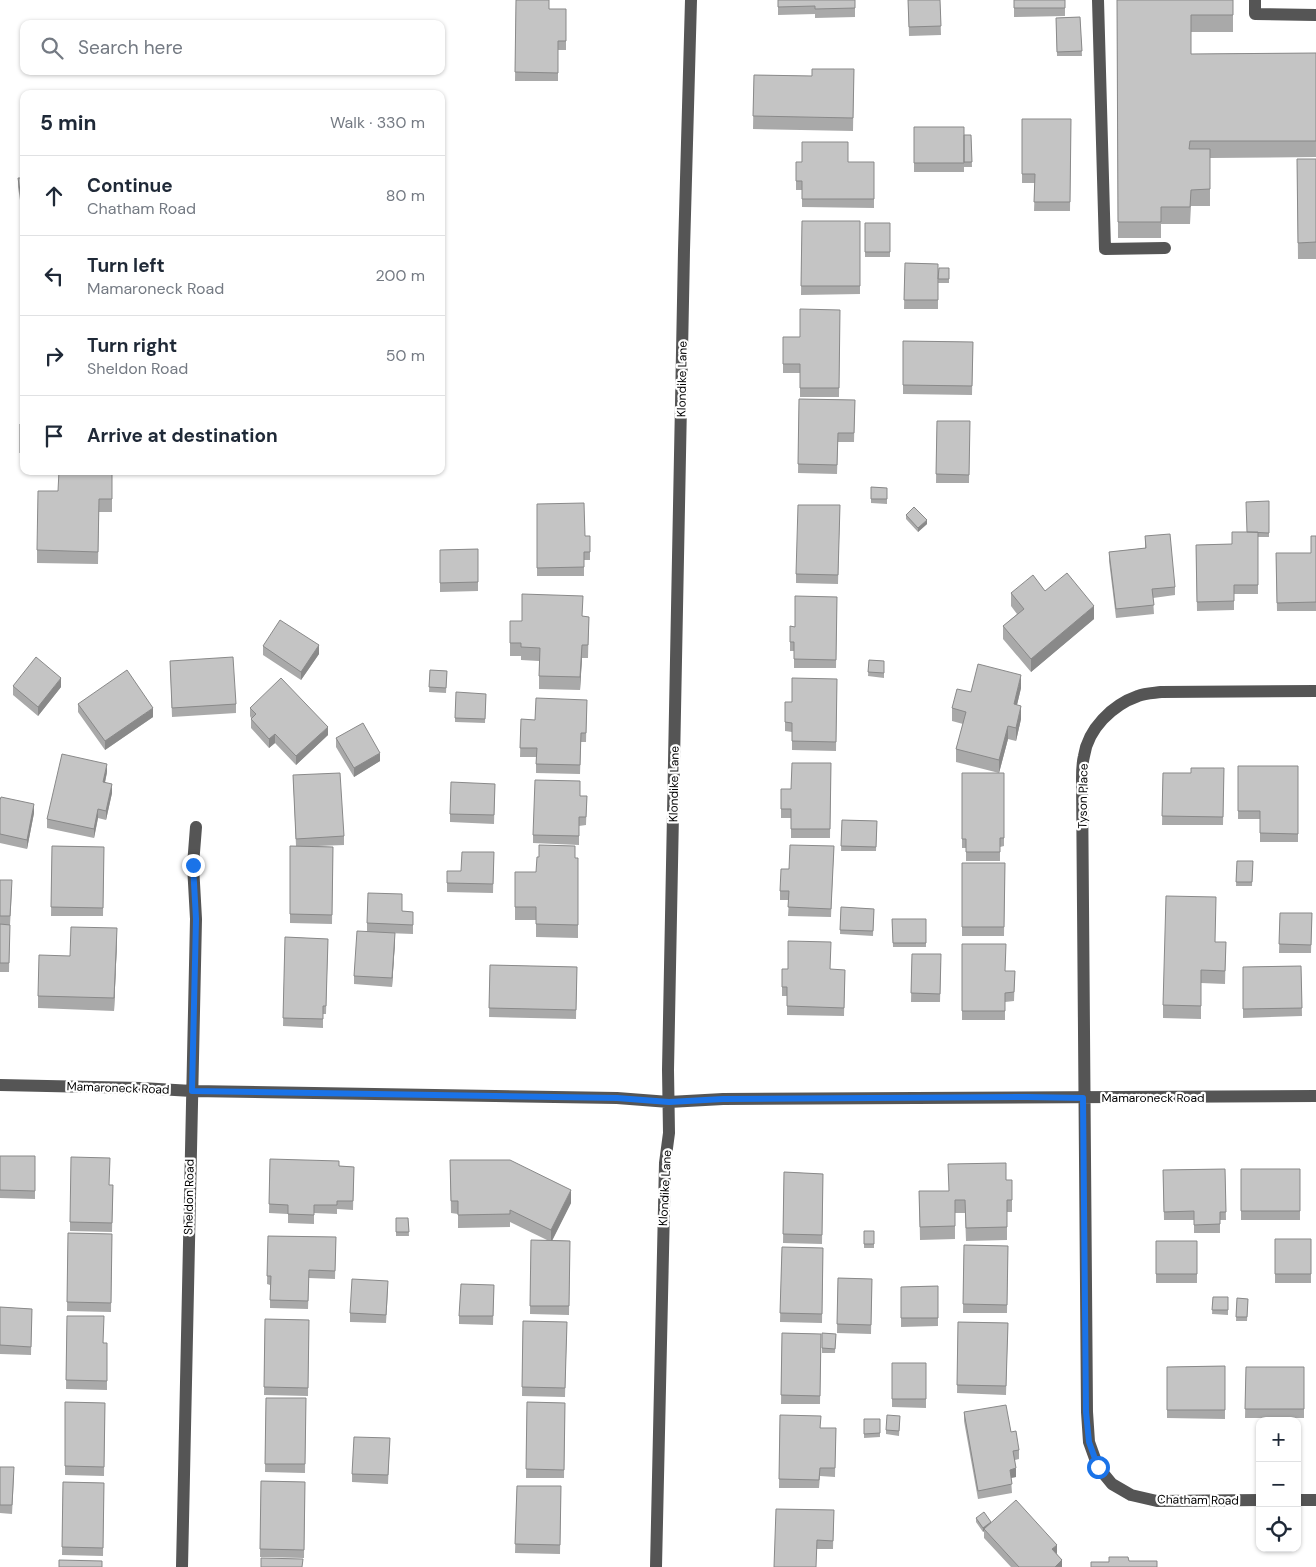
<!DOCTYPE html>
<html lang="en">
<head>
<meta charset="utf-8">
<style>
  :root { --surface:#fff; --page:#f2f2f3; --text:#1f2937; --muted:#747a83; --line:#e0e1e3 }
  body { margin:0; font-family:"DM Sans",sans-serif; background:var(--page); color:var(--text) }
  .controls { position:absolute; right:15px; bottom:15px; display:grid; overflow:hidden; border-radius:10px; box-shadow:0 1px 4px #0004 }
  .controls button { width:45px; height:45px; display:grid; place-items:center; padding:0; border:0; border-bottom:1px solid var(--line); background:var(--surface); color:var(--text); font:25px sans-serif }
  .stop { position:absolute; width:15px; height:15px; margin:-11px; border:4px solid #1a73e8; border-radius:50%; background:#fff }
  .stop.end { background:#1a73e8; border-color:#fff; box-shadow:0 1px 5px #0008 }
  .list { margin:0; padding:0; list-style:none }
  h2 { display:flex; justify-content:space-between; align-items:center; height:65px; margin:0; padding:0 20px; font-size:21px }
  h2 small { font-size:16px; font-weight:400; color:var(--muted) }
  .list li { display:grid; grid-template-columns:32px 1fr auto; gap:15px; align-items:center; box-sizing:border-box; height:80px; padding:0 20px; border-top:1px solid var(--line) }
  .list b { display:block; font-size:19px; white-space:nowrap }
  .list p { margin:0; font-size:16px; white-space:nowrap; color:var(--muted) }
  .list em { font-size:16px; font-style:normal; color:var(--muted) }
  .icon { flex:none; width:28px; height:28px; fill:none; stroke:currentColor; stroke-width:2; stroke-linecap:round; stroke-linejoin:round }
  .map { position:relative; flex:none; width:1316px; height:1567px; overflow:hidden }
  .search { position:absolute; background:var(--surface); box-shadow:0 1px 4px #0004; left:20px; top:20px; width:425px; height:55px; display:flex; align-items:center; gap:12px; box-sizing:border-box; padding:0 18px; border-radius:10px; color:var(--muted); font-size:19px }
  .panel { position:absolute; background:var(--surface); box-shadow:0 1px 4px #0004; left:20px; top:90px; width:425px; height:385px; border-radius:10px }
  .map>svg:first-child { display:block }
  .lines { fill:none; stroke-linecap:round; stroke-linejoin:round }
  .minor { stroke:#555; stroke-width:12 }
  .wall { fill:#a9a9a9 }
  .shaded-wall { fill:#898989 }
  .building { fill:#c4c4c4; stroke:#898989 }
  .route { stroke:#1a73e8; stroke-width:6 }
  .labels { text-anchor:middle; stroke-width:4.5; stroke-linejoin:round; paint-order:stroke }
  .street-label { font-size:12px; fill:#000; stroke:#fff }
</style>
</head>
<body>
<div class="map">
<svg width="1316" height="1567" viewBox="0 0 1316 1567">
  <rect width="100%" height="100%" fill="#fff"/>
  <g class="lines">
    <path class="minor" d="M1098,0L1105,249L1165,248
      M1255,0V14L1316,15
      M0,1085L141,1088L192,1091L617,1098L669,1102L723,1099L1316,1096
      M1260,1500L1157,1501L1131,1495L1112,1484L1098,1467L1089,1442L1087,1412L1082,779C1082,772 1082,764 1084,756C1088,729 1112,705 1138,696C1145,693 1154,693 1161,692L1316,691
      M1297,1500H1316
      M182,1567L196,919L193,865L196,827
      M656,1567L665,1163L669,1133L668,1070L684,250L691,0"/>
  </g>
  <path class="wall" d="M516,0L549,9H566V50H558V81H515Z
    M778,0H855V17L815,18V14L778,15Z
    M908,0H940L941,35L909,36Z
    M1014,0H1065V16L1014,17Z
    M1117,0H1233V32H1191V54L1316,53V157L1210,158V206H1191L1190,224H1161V238H1118Z
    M1080,17L1082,56H1057L1056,18Z
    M854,69L853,131L753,129L754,75L812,76Z
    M1022,119H1071L1070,211H1034L1035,183H1022Z
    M914,127L964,160L971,135L972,167H964V172H914Z
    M1297,159H1316V259H1298Z
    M24,161V227L18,187V178H22L21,162Z
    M796,162H874V208L802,207V190H796Z
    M802,221H860V294L801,295Z
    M865,223H890V257H865Z
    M905,263L938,264V309H904Z
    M939,268H949V283H938Z
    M840,310L839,397H800V373H783V337H800Z
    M903,341L973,342L972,395L903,394Z
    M799,399L855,400L854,442H838L837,474L798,473Z
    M937,421H970L969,483H936Z
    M20,424H24V466L20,465Z
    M107,474H112V512H99L98,564L37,563V550L58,491Z
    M871,487L887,488V504L871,503Z
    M1269,501V537H1258V594H1234V610L1197,611L1196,545L1232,544L1247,532Z
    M537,504L585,536H590V560H584V576H537Z
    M840,505L838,584L796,583V574Z
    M906,515L927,524L918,532L906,519Z
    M1145,536L1175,587V595L1153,598L1154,614L1116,618L1109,561V552L1145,548Z
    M1316,536V611H1277L1276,553H1311Z
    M478,549V591L440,592V550Z
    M1045,591L1094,619L1031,672L1003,639V626L1017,614L1011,606V593Z
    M837,597L836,668H794V651H790V626L795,627Z
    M582,616L589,617L588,658H582L580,690L539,689V661L521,660V656H510V621H522Z
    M263,646L319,654L301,680L263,655Z
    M869,660L884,661V678L868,676Z
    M170,661L236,704V713L172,717Z
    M430,670L447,671L446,693L429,692Z
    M837,679L836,751L792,750V732L785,731V702H792Z
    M13,686L61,687L38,716L13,695Z
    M1021,688L1017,705L1021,719L1016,741L1008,739L999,773L956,762V749L963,724L952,721V708L971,692Z
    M486,694L485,723L455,722V718Z
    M587,700L586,742H581L580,774L536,773V757H520L521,719L535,720Z
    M78,704L153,717L105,750L78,712Z
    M250,708L328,735L296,765L275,743L269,748L251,728V718L250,716Z
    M336,738L380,761L354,777L336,747Z
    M831,763L830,838H791V818H781V809L791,789Z
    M1238,766H1298V842H1260V819H1238Z
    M1224,768L1223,825H1162L1163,773H1191Z
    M107,772L105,783L112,793L106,820L98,818L94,838L47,828V819Z
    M962,773H1004V846L1000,847V861H966V848H962Z
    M293,775L344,836V845L318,846L333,847L332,924L290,923V846H296Z
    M495,784L494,824L450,822V814Z
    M580,796H587L586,825L579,826V845L533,843V835Z
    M0,800L34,813L27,849L0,843Z
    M842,820L877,821L876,851H841Z
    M52,846L104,847L103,916H51Z
    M834,846L831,917L788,916L789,900H780V891L789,869Z
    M494,852L493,893L447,892V871H461Z
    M575,858H578V938L536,937V920H515V872H536Z
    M1237,861H1253L1252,886H1236Z
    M962,863H1005L1004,936H962Z
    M0,880L12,889L10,925L9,972H0Z
    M841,907L874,909L873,936L840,934Z
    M402,911L413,912V934L387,933L395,942L392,987L354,984V976L367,931V923Z
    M1280,913H1312L1311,953H1279Z
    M892,919H926V947H893Z
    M285,937L328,939L326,1014H323V1028L283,1026Z
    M117,941L114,1011L38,1008V996L70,956Z
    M1215,942H1226L1225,984L1201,983V1019L1163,1018V1005Z
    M962,944L1005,971H1015L1014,1001L1005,1002V1020H962Z
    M912,954L941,963L940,1002H911Z
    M490,965L577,967L576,1019L489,1017Z
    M1301,966L1302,1016L1243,1018V967Z
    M782,969L845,970L844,1016L787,1015V996H782Z
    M0,1156H35V1199L0,1198Z
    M270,1159L339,1166L354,1167L353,1210L337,1209V1214L314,1213V1224L288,1223V1214L269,1213Z
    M450,1160L571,1203L552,1240L570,1241L569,1315L530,1314L531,1240H547L510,1222V1227L458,1228V1214L451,1213Z
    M1225,1169L1226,1220H1220V1233H1194V1220H1164L1163,1170Z
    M1241,1169H1300V1220H1241Z
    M784,1172L823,1174L822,1244L783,1243Z
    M1006,1180H1012V1212H1007V1240L966,1241L965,1213H955V1239L920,1240L919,1191H949Z
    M113,1185L112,1232L70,1231V1222Z
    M396,1218H408L409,1236H396Z
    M864,1231H874V1248H864Z
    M68,1233L112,1234L111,1312L67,1311Z
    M268,1236L336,1237L335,1279L309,1278L308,1309L270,1308V1285L267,1284Z
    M1275,1239H1311V1283H1275Z
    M1156,1241H1197V1283H1156Z
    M964,1245L1008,1246L1007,1313H963Z
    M782,1247L823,1248L822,1323L780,1322Z
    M838,1278L872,1279L871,1334L837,1333Z
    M494,1285L493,1325L459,1324V1316Z
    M938,1286V1326L901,1327V1287Z
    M388,1290L386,1323L350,1322V1313Z
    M1213,1297H1228V1315L1212,1314Z
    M1237,1298L1248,1299L1247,1321H1236Z
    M0,1307L32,1309L31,1355L0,1354Z
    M67,1316L104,1343H107V1390L66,1389Z
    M265,1319L309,1320L308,1396L264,1395Z
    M523,1321L567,1322L565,1397L522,1396Z
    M958,1322L1008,1323L1006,1395L957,1393Z
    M782,1333L821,1334L820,1404H781Z
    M822,1333L836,1334L835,1353H822Z
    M892,1363H926V1408L892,1407Z
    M1225,1366V1419L1167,1418V1367Z
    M1246,1367H1304V1418H1245Z
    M266,1398H306L305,1473L265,1472Z
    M65,1402L105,1403L104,1476L65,1475Z
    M527,1402L565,1403L564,1478H526Z
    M964,1412L1011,1432L1019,1450V1459L1015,1460L1016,1477L1011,1478L1012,1493L978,1499L964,1421Z
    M780,1415L821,1428H836L835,1477L820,1476L819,1488H779Z
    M900,1416L899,1436L886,1434V1430Z
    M864,1419H880V1437L864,1438Z
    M390,1438L388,1484L352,1482V1474Z
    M0,1467L14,1476L12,1514L0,1513Z
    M261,1481L305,1482L304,1558L260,1557Z
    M63,1482L104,1483L103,1556L62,1555Z
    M517,1486H561L560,1554L515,1553Z
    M776,1509L834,1510L833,1549H817Z
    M976,1518L991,1524L1057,1553V1554L1062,1567H1011L984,1538V1531L983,1532L976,1522Z"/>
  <path class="shaded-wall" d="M927,520V524L918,532V528Z
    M1094,606V619L1031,672V659Z
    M319,645V654L301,680V672Z
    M582,645V658L580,690V677Z
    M1021,675V688L1014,717V704Z
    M61,678V687L38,716V707Z
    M1021,706V719L1016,741V728Z
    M153,708V717L105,750V741Z
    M1008,726V739L999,773V760Z
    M328,727V735L296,765V756Z
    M275,734V743L269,748V739Z
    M380,753V761L354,777V768Z
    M107,764V772L103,791V782Z
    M112,784V793L106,820V811Z
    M34,804V813L27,849V840Z
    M98,809V818L94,838V829Z
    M117,928V941L114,1011V998Z
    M395,933V942L392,987V978Z
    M571,1190V1203L551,1243V1230Z
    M1016,1468V1477L1010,1478V1470Z
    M991,1522V1526L984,1529V1531L983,1532V1528Z
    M1057,1545V1553L1052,1558V1549Z
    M1062,1560V1567H1055Z"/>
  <path class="building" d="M516,0H549V9H566V41H558V73L515,72Z
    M778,0H855V8L815,9V6L778,7Z
    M908,0H940L941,26L909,27Z
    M1014,0H1065V8H1014Z
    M1117,0H1233V15H1191V54L1316,53V141H1190L1189,149H1210V189L1191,190L1190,207H1161V222H1118Z
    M1080,17L1082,51L1057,52L1056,18Z
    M812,69H854L853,118L753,116L754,75L812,76Z
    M1022,119H1071L1070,202H1034L1035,174H1022Z
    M914,127H964V163H914Z
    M964,135H971L972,162H964Z
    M802,142H848V162H874V199H802V181H796V162H802Z
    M1297,159H1316V242L1298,243Z
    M24,161V218L18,178H23L21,162Z
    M802,221H860V286H801Z
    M865,223H890V252H865Z
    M905,263L938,264V300H904Z
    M939,268H949V279H938Z
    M800,309L840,310L839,388H800V364H783V337H800Z
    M903,341L973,342L972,386L903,385Z
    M799,399L855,400L854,433H838L837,465L798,464Z
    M937,421H970L969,475L936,474Z
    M20,424H24V453H20Z
    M59,471H107V474H112V499H99L98,552L37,550L38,491H58Z
    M871,487L887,488V499H871Z
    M1269,501V533L1247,532L1246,502Z
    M584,503L585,536H590V552H584V567L537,568V504Z
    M798,505H840L838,575L796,574Z
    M914,507L927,520L918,528L906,515Z
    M1232,532H1258V585H1234V601L1197,602L1196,545L1232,544Z
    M1170,534L1175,587L1152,589L1154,605L1116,609L1109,552L1146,548L1145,536Z
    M1311,536H1316V602L1277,603L1276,553H1311Z
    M478,549V582L440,583V550Z
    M1067,573L1094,606L1031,659L1003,626L1024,609L1011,593L1033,575L1045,591Z
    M522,594L583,596L582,616L589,617L588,645H582L580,677L539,676L540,648L521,647V643H510V621H522Z
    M795,596L837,597L836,660L794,659V642H790V626L795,627Z
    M280,620L319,645L301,672L263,646Z
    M36,657L61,678L38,707L13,686Z
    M233,657L236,704L172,708L170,661Z
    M869,660L884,661V673L868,672Z
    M978,664L1021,675L1014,704L1021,706L1016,728L1008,726L999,760L956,749L966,712L952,708L957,689L971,692Z
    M127,670L153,708L105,741L78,704Z
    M430,670L447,671L446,688L429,687Z
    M281,678L328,727L296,756L275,734L269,739L251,719L256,714L250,708Z
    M792,678L837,679L836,742L792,741V723L785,722V702H792Z
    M456,692L486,694L485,719L455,718Z
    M536,698L587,700L586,733H581L580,765L536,764L537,748H520L521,719L535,720Z
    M363,723L380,753L354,768L336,738Z
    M62,754L107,764L103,782L112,784L106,811L98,809L94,829L47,819Z
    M792,763H831L830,829H791V809H781V789H791Z
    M1238,766H1298V834L1260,833V811H1238Z
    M1191,768H1224L1223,817L1162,816L1163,773H1191Z
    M340,773L344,836L296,839L293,775Z
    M962,773H1004V838H1000V852H966V839H962Z
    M535,780L580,781V796H587L586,817H579V836L533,835Z
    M451,782L495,784L494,815L450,814Z
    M1,797L34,804L27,840L0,834V800Z
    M842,820L877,821L876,847L841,846Z
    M539,845L575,846V858H578V925L536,924V907H515V872H536L537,857H539Z
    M790,845L834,846L831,909L788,907L789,891H780L781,869H789Z
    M52,846L104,847L103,908L51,907Z
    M290,846L333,847L332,915L290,914Z
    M462,852H494L493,884L447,883V871H461Z
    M1237,861H1253L1252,882H1236Z
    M962,863H1005L1004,927H962Z
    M0,880H12L10,916H0Z
    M368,893L402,894V911L413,912V925L367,923Z
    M1166,896L1216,897L1215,942H1226L1225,971L1201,970V1006L1163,1005Z
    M841,907L874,909L873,931L840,930Z
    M1280,913H1312L1311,945L1279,944Z
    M892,919H926V943H893Z
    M0,924L10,925L9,963H0Z
    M71,927L117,928L114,998L38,996L39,955L70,956Z
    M357,931L395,933L392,978L354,976Z
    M285,937L328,939L326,1006H323V1019L283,1018Z
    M788,941L831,942L830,969L845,970L844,1008L787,1006V987H782V969H788Z
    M962,944H1006L1005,971H1015L1014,992L1005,993V1011H962Z
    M912,954H941L940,994L911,993Z
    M490,965L577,967L576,1010L489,1008Z
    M1301,966L1302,1008L1243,1009V967Z
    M0,1156H35V1191L0,1190Z
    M71,1157L110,1158L109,1185H113L112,1223L70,1222Z
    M270,1159L339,1161V1166L354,1167L353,1201H337V1205H314V1215L288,1214V1205L269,1204Z
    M450,1160H510L571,1190L551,1230L510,1210V1214L458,1215V1201H451Z
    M1006,1163V1180H1012V1200H1007V1227L966,1228L965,1200H955V1226L920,1227L919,1191H949L948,1164Z
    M1225,1169L1226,1212H1220V1224L1194,1225V1211L1164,1212L1163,1170Z
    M1241,1169H1300V1211H1241Z
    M784,1172L823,1174L822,1235L783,1234Z
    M396,1218H408L409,1232H396Z
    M864,1231H874V1244H864Z
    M68,1233L112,1234L111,1303L67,1302Z
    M268,1236L336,1237L335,1271L309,1270L308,1301L270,1300L271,1276H267Z
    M1275,1239H1311V1274H1275Z
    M531,1240L570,1241L569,1306H530Z
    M1156,1241H1197V1274H1156Z
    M964,1245L1008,1246L1007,1305L963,1304Z
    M782,1247L823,1248L822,1314L780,1313Z
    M838,1278L872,1279L871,1325L837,1324Z
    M352,1279L388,1281L386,1315L350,1313Z
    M461,1284L494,1285L493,1316H459Z
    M938,1286V1318H901V1287Z
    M1213,1297H1228V1310H1212Z
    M1237,1298L1248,1299L1247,1317H1236Z
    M0,1307L32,1309L31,1347L0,1345Z
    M67,1316H104L103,1343H107V1381L66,1380Z
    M265,1319L309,1320L308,1388L264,1387Z
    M523,1321L567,1322L565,1388L522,1387Z
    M958,1322L1008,1323L1006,1386L957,1385Z
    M782,1333L821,1334L820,1396L781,1395Z
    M822,1333L836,1334L835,1349L822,1348Z
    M892,1363H926V1399H892Z
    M1225,1366V1410H1167V1367Z
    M1246,1367H1304V1409H1245Z
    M266,1398H306L305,1464H265Z
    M65,1402L105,1403L104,1467L65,1466Z
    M527,1402L565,1403L564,1470L526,1469Z
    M1006,1405L1011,1432L1016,1431L1019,1450L1013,1451L1016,1468L1010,1470L1012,1484L978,1491L964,1412Z
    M780,1415L821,1416L820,1428H836L835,1468H820L819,1480L779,1479Z
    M887,1415L900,1416L899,1431L886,1430Z
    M864,1419H880V1433L864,1434Z
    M354,1437L390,1438L388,1475L352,1474Z
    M0,1467H14L12,1505H0Z
    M261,1481L305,1482L304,1550L260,1549Z
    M63,1482L104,1483L103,1548L62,1547Z
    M517,1486H561L560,1545L515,1544Z
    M1016,1500L1057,1545L1052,1549L1062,1560L1055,1567H1019L984,1529Z
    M776,1509L834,1510L833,1541L817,1540L816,1567H774Z
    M984,1512L991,1522L983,1528L976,1518Z
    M1109,1557H1128L1129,1561H1157V1567H1091V1562H1109Z
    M261,1558L303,1559L302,1567H261Z
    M59,1560L102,1561V1567H59Z"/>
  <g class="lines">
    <path class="route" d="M193,865L196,919L192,1091L617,1098L669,1102L723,1099L1027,1097L1083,1098L1086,1412L1089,1442L1098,1467"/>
  </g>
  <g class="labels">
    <g class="street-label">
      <text transform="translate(682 379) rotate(-89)" y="4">Klondike Lane</text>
      <text transform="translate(674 784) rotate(-89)" y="4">Klondike Lane</text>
      <text transform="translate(1083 796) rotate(-89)" y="4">Tyson Place</text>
      <text transform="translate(118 1088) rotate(2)" y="4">Mamaroneck Road</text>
      <text x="1153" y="1102">Mamaroneck Road</text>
      <text transform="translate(665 1188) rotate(-87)" y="4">Klondike Lane</text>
      <text transform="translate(189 1197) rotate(-89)" y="4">Sheldon Road</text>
      <text transform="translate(1198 1500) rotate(1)" y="4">Chatham Road</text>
    </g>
  </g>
</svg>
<div class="controls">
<button>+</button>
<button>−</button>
<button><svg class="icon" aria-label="locate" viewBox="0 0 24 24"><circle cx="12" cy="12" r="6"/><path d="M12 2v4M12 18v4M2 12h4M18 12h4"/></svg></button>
</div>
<div class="stop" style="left:1098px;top:1467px"></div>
<div class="stop end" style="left:193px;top:865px"></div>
<div class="search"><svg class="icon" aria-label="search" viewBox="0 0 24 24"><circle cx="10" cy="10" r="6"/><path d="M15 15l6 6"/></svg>Search here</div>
<section class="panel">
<h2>5 min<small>Walk · 330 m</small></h2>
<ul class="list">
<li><svg class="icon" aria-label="ahead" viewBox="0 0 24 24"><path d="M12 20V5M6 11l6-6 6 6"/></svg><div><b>Continue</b><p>Chatham Road</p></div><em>80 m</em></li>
<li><svg class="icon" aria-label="left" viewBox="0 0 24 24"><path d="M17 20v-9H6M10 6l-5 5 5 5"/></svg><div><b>Turn left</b><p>Mamaroneck Road</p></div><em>200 m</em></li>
<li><svg class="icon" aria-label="right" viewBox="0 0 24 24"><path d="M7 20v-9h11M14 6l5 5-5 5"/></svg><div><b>Turn right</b><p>Sheldon Road</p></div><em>50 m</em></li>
<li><svg class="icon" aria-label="arrive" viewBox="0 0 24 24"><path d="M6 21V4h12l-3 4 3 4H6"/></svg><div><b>Arrive at destination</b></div></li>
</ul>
</section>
</div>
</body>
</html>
